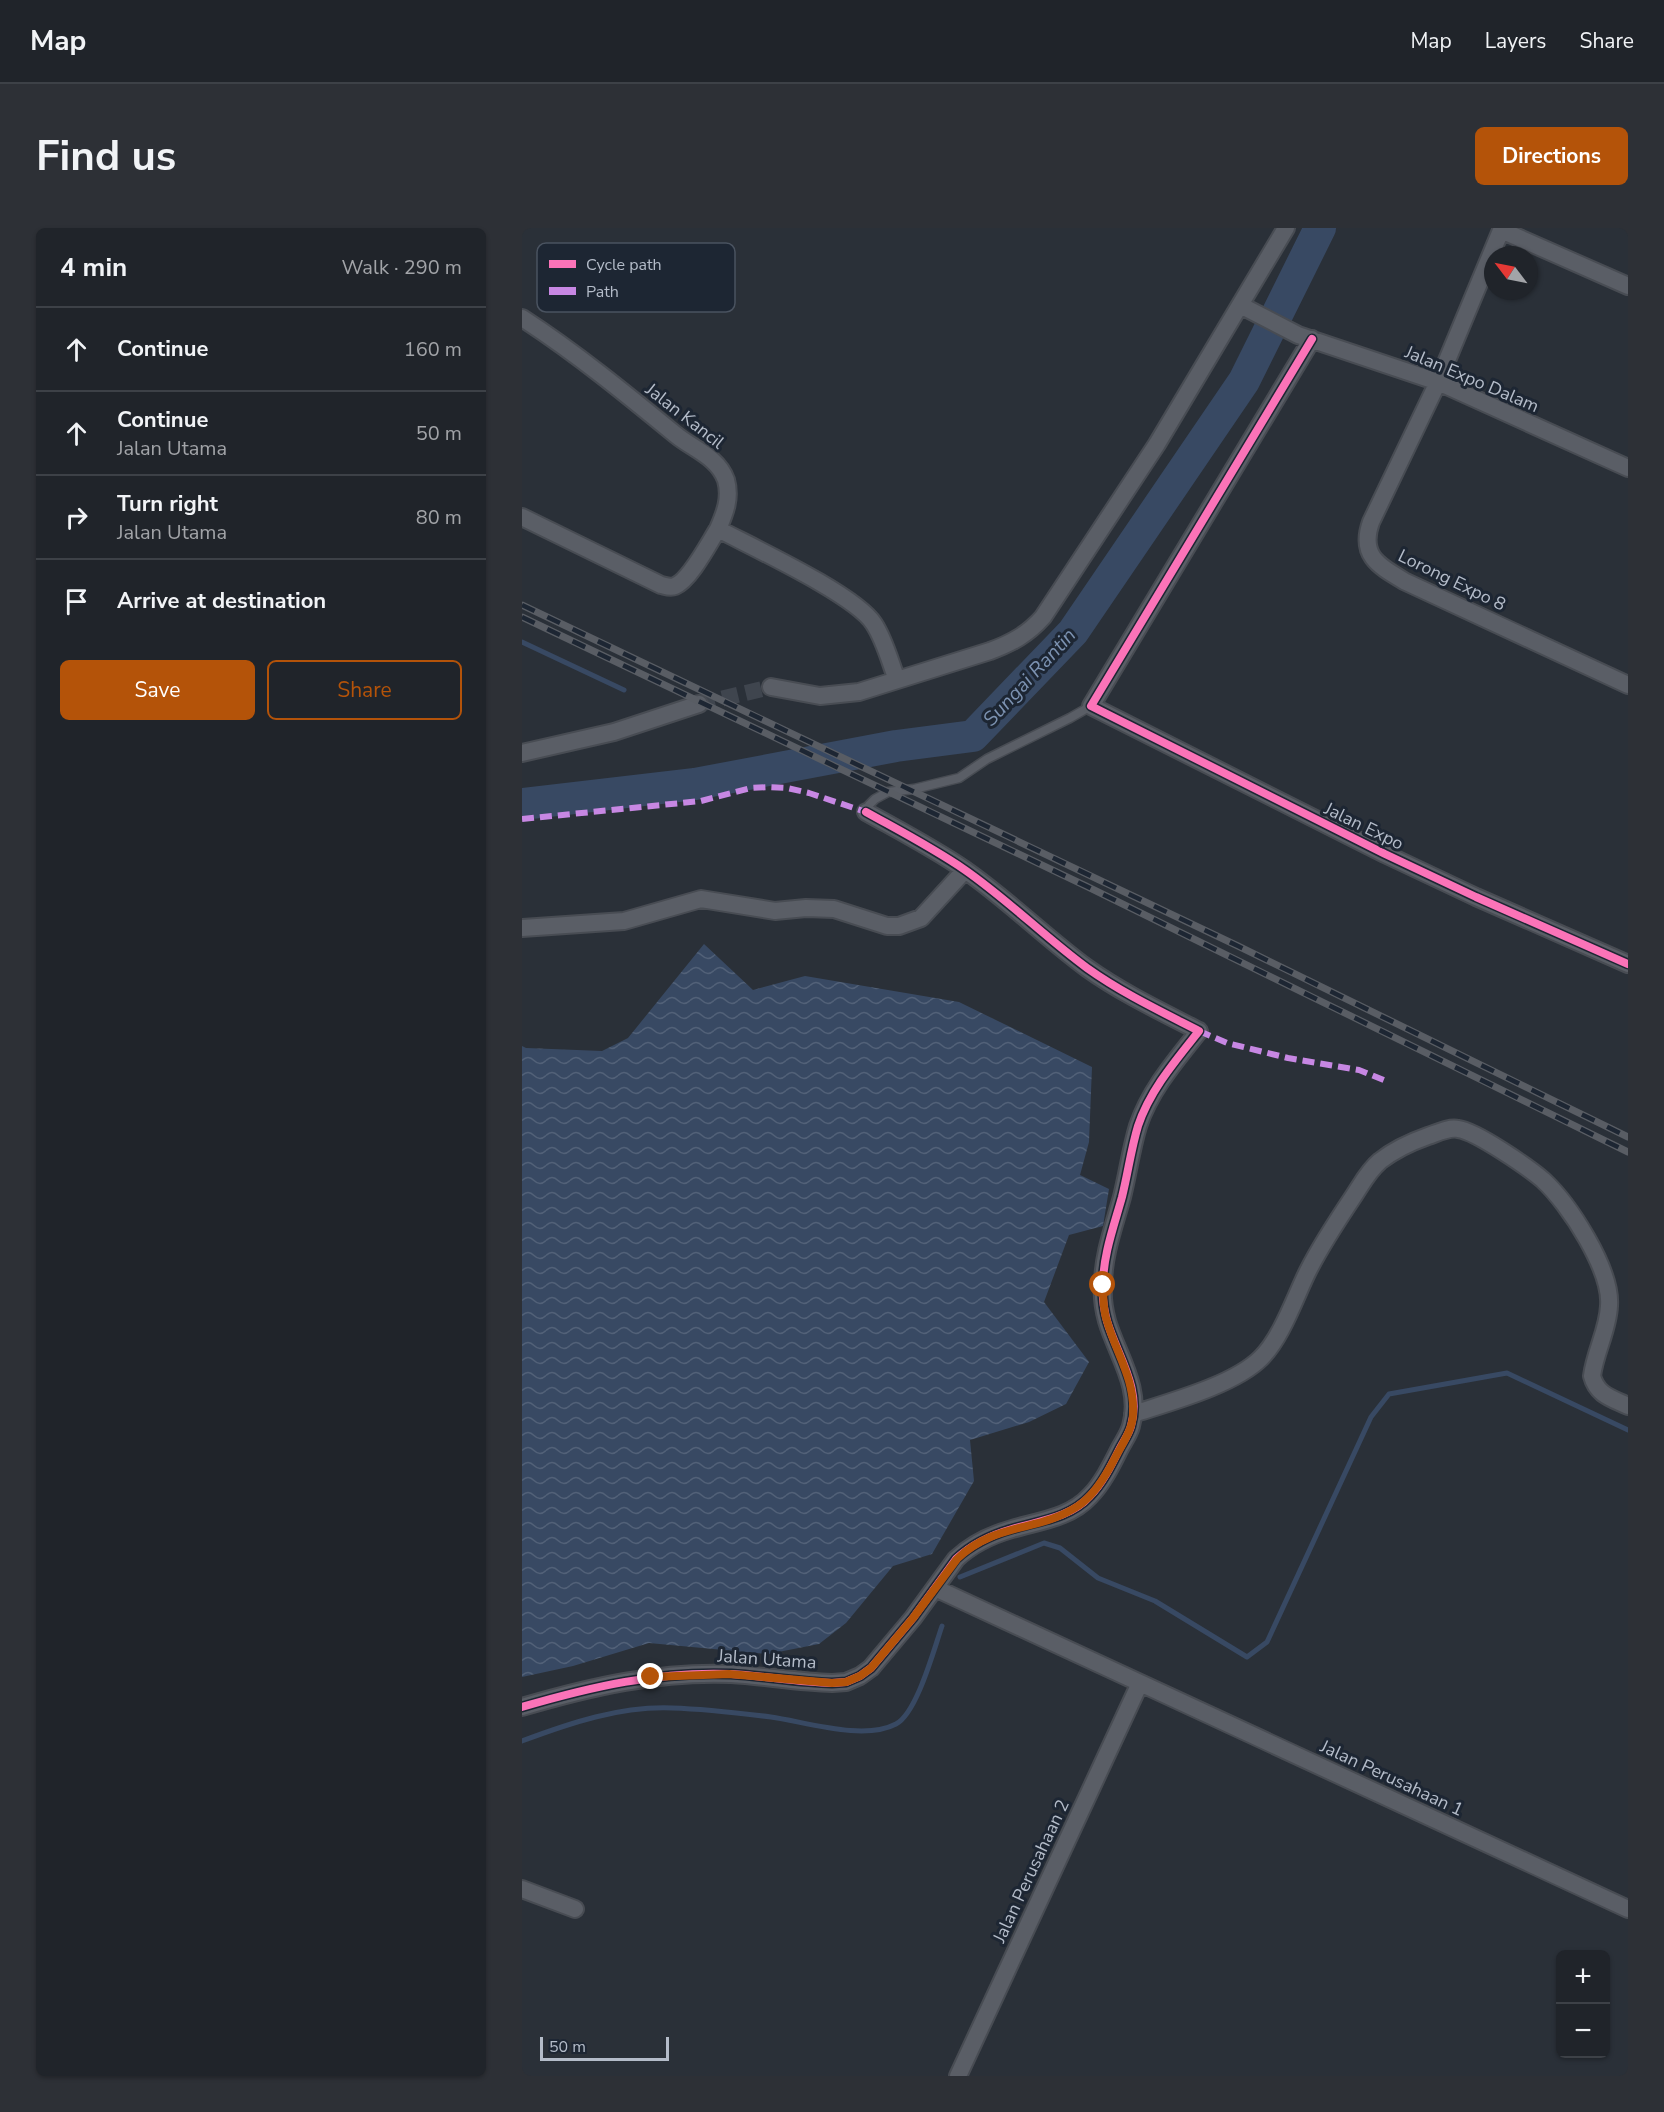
<!DOCTYPE html>
<html lang="en">
<head>
<meta charset="utf-8">
<style>
  :root { --surface:#20242a; --page:#2d3036; --text:#f1f3f6; --muted:#a2a4a8; --line:#3d4147; --accent:#b45309 }
  body { margin:0; font-family:"Nunito Sans",sans-serif; background:var(--page); color:var(--text) }
  .controls { position:absolute; right:18px; bottom:18px; display:grid; overflow:hidden; border-radius:9px; box-shadow:0 2px 4px #0004 }
  .controls button { width:54px; height:54px; display:grid; place-items:center; padding:0; border:0; border-bottom:2px solid var(--line); background:var(--surface); color:var(--text); font:30px sans-serif }
  .compass { position:absolute; left:962px; top:18px; width:54px; height:54px; border-radius:50%; background:var(--surface); box-shadow:0 2px 4px #0004; rotate:302deg }
  .scale { position:absolute; left:18px; bottom:15px; width:129px; box-sizing:border-box; padding-left:6px; border:3px solid #b4bcc9; border-top:0; font-size:16px; line-height:21px; white-space:nowrap; color:#b4bcc9; -webkit-text-stroke:4px #1d2633; paint-order:stroke }
  .stop { position:absolute; width:18px; height:18px; margin:-14px; border:4px solid #b45309; border-radius:50%; background:#fff }
  .stop.end { background:#b45309; border-color:#fff; box-shadow:0 2px 6px #0008 }
  .list { margin:0; padding:0; list-style:none }
  h2 { display:flex; justify-content:space-between; align-items:center; height:78px; margin:0; padding:0 24px; font-size:26px }
  h2 small { font-size:20px; font-weight:400; color:var(--muted) }
  .list li { display:grid; grid-template-columns:39px 1fr auto; gap:18px; align-items:center; box-sizing:border-box; height:84px; padding:0 24px; border-top:2px solid var(--line) }
  .list b { display:block; font-size:22px; white-space:nowrap }
  .list p { margin:0; font-size:20px; white-space:nowrap; color:var(--muted) }
  .list em { font-size:20px; font-style:normal; color:var(--muted) }
  .actions { display:flex; gap:12px; padding:18px 24px }
  .actions a { flex:1; padding:14px 0; border:2px solid var(--accent); border-radius:9px; text-align:center; font-size:21px; color:var(--accent) }
  .actions .main { background:var(--accent); color:#fff }
  .icon { flex:none; width:33px; height:33px; fill:none; stroke:currentColor; stroke-width:2; stroke-linecap:round; stroke-linejoin:round }
  .map { position:relative; flex:none; width:1106px; height:1848px; overflow:hidden; border-radius:9px }
  header { display:flex; align-items:center; gap:36px; box-sizing:border-box; height:84px; padding:0 30px; background:var(--surface); border-bottom:2px solid var(--line) }
  header strong { font-size:28px }
  nav { display:flex; gap:33px; margin-inline-start:auto; font-size:21px }
  .intro { display:flex; align-items:center; justify-content:space-between; box-sizing:border-box; height:144px; padding:0 36px }
  h1 { margin:0; font-size:42px }
  .button { padding:15px 27px; border-radius:9px; background:var(--accent); color:#fff; font-size:21px; font-weight:700 }
  main { display:flex; gap:36px; padding:0 36px }
  aside { flex:1; background:var(--surface); border-radius:9px; box-shadow:0 2px 4px #0004 }
  .map>svg:first-child { display:block }
  .water { fill:url(#water-waves) }
  .lines { fill:none; stroke-linecap:round; stroke-linejoin:round }
  .stream { stroke:#384963; stroke-width:5 }
  .river { stroke:#384963; stroke-width:32 }
  .minor-tunnel { stroke:#3f454e; stroke-width:16; stroke-dasharray:16 8; stroke-linecap:butt }
  .service-casing { stroke:#484c53; stroke-width:11 }
  .minor-casing { stroke:#484c53; stroke-width:20 }
  .service { stroke:#5a5e66; stroke-width:8 }
  .minor { stroke:#5a5e66; stroke-width:16 }
  .rail-casing { stroke:#595d64; stroke-width:7 }
  .rail { stroke:#1d2633; stroke-width:4.5; stroke-dasharray:14; stroke-linecap:butt }
  .quiet { stroke:#c787e3; stroke-width:6; stroke-dasharray:12 6; stroke-linecap:butt }
  .cycleway-casing { stroke:#1d2633; stroke-width:11 }
  .cycleway { stroke:#fb73b8; stroke-width:8 }
  .route { stroke:#b45309; stroke-width:8 }
  .labels { text-anchor:middle; stroke-width:6; stroke-linejoin:round; paint-order:stroke }
  .street-label { font-size:18px; fill:#b4bcc9; stroke:#1d2633 }
  .water-label { font-size:20px; font-style:italic; fill:#7c92b1; stroke:#1d2633 }
  .key { fill:#1d2633; stroke:#4a5360; stroke-width:1.5 }
  .key-label { font-size:16px; fill:#b4bcc9 }
</style>
</head>
<body>
<header>
<strong>Map</strong>
<nav><a>Map</a><a>Layers</a><a>Share</a></nav>
</header>
<div class="intro"><h1>Find us</h1><a class="button">Directions</a></div>
<main>
<aside>
<h2>4 min<small>Walk · 290 m</small></h2>
<ul class="list">
<li><svg class="icon" aria-label="ahead" viewBox="0 0 24 24"><path d="M12 20V5M6 11l6-6 6 6"/></svg><div><b>Continue</b></div><em>160 m</em></li>
<li><svg class="icon" aria-label="ahead" viewBox="0 0 24 24"><path d="M12 20V5M6 11l6-6 6 6"/></svg><div><b>Continue</b><p>Jalan Utama</p></div><em>50 m</em></li>
<li><svg class="icon" aria-label="right" viewBox="0 0 24 24"><path d="M7 20v-9h11M14 6l5 5-5 5"/></svg><div><b>Turn right</b><p>Jalan Utama</p></div><em>80 m</em></li>
<li><svg class="icon" aria-label="arrive" viewBox="0 0 24 24"><path d="M6 21V4h12l-3 4 3 4H6"/></svg><div><b>Arrive at destination</b></div></li>
</ul>
<div class="actions"><a class="main">Save</a><a>Share</a></div>
</aside>
<div class="map">
<svg width="1106" height="1848" viewBox="0 0 1106 1848">
  <defs>
    <pattern id="water-waves" width="16" height="10" patternUnits="userSpaceOnUse" patternTransform="scale(1.5)"><rect width="16" height="10" fill="#384963"/><path d="M0 5q4-4 8 0t8 0" fill="none" stroke="#526178"/></pattern>
  </defs>
  <rect width="100%" height="100%" fill="#2a3038"/>
  <path class="water" d="M182,716L231,762L283,748L437,774L570,839L567,914L558,947L587,961L581,998L547,1007L522,1074L567,1134L544,1176L507,1194L448,1212L452,1253L410,1326L371,1338L324,1395L297,1416L246,1426L127,1415L51,1438L0,1449V818L4,820L80,823L106,810Z"/>
  <g class="lines">
    <path class="stream" d="M0,414L102,462
      M438,1349L522,1315L538,1320L576,1350L633,1373L725,1429L745,1414L849,1189L867,1166L985,1145L1106,1202
      M0,1513C48,1495 98,1478 150,1480C183,1481 217,1485 249,1489C284,1494 342,1513 374,1496C395,1485 412,1421 420,1398"/>
    <path class="river" d="M0,576L173,556L374,518L451,508L551,404L722,153L798,0"/>
    <path class="minor-tunnel" d="M177,476L249,459"/>
    <g class="service-casing">
      <path id="service" d="M344,584L347,577L353,571L366,564L392,561L437,550L465,531L548,490L569,478"/>
    </g>
    <g class="minor-casing">
      <path id="minor" d="M980,0L916,154L849,294C837,328 857,338 884,354L1106,457
        M979,2L1106,58
        M718,77L776,107L916,154L1106,240
        M0,90C54,125 104,166 154,207C171,221 196,229 204,252C209,270 203,285 196,301C230,319 334,367 352,396C363,413 368,434 375,452
        M790,111L569,478L863,626L954,669L1106,736
        M0,289L139,357C144,358 148,360 153,358C168,352 187,315 196,301
        M249,459L298,468L337,464L468,423C490,415 506,406 521,389L635,216L764,0
        M0,525L92,504L177,476
        M0,700L102,693L179,671L253,683L284,680L312,681L365,698H377L399,690L443,642
        M611,1186C648,1174 712,1157 739,1130C760,1109 773,1069 786,1043C799,1017 815,993 831,969C839,957 846,943 858,933C872,922 889,914 906,908C915,905 927,899 936,901C954,903 1007,940 1021,952C1047,976 1090,1042 1087,1078C1086,1102 1073,1124 1070,1148C1075,1167 1089,1170 1106,1178
        M413,1360L1106,1681
        M0,1479C68,1459 137,1443 209,1446C243,1448 276,1454 310,1455L324,1454L338,1448L349,1440L391,1390L434,1331C450,1316 469,1307 490,1301C517,1293 548,1290 568,1268C580,1256 589,1238 597,1222C601,1214 607,1206 609,1198C620,1160 595,1127 585,1093C582,1082 580,1069 581,1057C581,1027 592,998 600,969C606,945 609,921 616,898C628,862 654,832 677,803C640,784 600,765 565,740C523,709 486,672 443,642C411,620 378,603 344,584
        M0,1661L53,1681
        M436,1848L618,1455"/>
    </g>
    <use href="#service" class="service"/>
    <use href="#minor" class="minor"/>
    <g class="rail-casing">
      <path id="rail" d="M0,377L716,718L1106,909
        M0,389L564,658L1106,924"/>
    </g>
    <use href="#rail" class="rail"/>
    <path class="quiet" d="M0,591L179,573L229,560L247,559L265,560L287,565L344,584
      M677,803L705,815L766,830L837,842L864,853"/>
    <g class="cycleway-casing">
      <path id="cycleway" d="M790,111L569,478L863,626L954,669L1106,736
        M0,1479C68,1459 137,1443 209,1446C243,1448 276,1454 310,1455L324,1454L338,1448L349,1440L391,1390L434,1331C450,1316 469,1307 490,1301C517,1293 548,1290 568,1268C580,1256 589,1238 597,1222C601,1214 607,1206 609,1198C620,1160 595,1127 585,1093C582,1082 580,1069 581,1057C581,1027 592,998 600,969C606,945 609,921 616,898C628,862 654,832 677,803C640,784 600,765 565,740C523,709 486,672 443,642C411,620 378,603 344,584"/>
    </g>
    <use href="#cycleway" class="cycleway"/>
  </g>
  <g class="lines">
    <path class="route" d="M129,1449L207,1446L310,1455L324,1454L338,1448L349,1440L391,1390L435,1331C473,1294 517,1304 556,1278C573,1267 585,1246 594,1228C601,1215 611,1200 611,1186C613,1151 594,1125 585,1093C581,1082 581,1069 581,1057"/>
  </g>
  <g class="labels">
    <g class="street-label">
      <text transform="translate(950 151) rotate(23)" y="6">Jalan Expo Dalam</text>
      <text transform="translate(163 188) rotate(38)" y="6">Jalan Kancil</text>
      <text transform="translate(930 352) rotate(26)" y="6">Lorong Expo 8</text>
      <text transform="translate(842 598) rotate(26)" y="6">Jalan Expo</text>
      <text transform="translate(245 1431) rotate(4)" y="6">Jalan Utama</text>
      <text transform="translate(870 1550) rotate(25)" y="6">Jalan Perusahaan 1</text>
      <text transform="translate(509 1643) rotate(-65)" y="6">Jalan Perusahaan 2</text>
    </g>
    <g class="water-label">
      <text transform="translate(507 449) rotate(-47)" y="7">Sungai Rantin</text>
    </g>
  </g>
  <rect x="15" y="15" width="198" height="69" rx="9" class="key"/>
  <rect x="27" y="32" width="27" height="8" fill="#fb73b8"/>
  <rect x="27" y="59" width="27" height="8" fill="#c787e3"/>
  <g class="key-label">
    <text x="64" y="42">Cycle path</text>
    <text x="64" y="69">Path</text>
  </g>
</svg>
<div class="controls">
<button>+</button>
<button>−</button>
</div>
<svg class="compass" viewBox="-18 -18 36 36"><path d="M0-13l5 13h-10z" fill="#e53935"/><path d="M0 13l5-13h-10z" fill="#a2a4a8"/></svg>
<div class="scale">50 m</div>
<div class="stop" style="left:581px;top:1057px"></div>
<div class="stop end" style="left:129px;top:1449px"></div>
</div>
</main>
</body>
</html>
